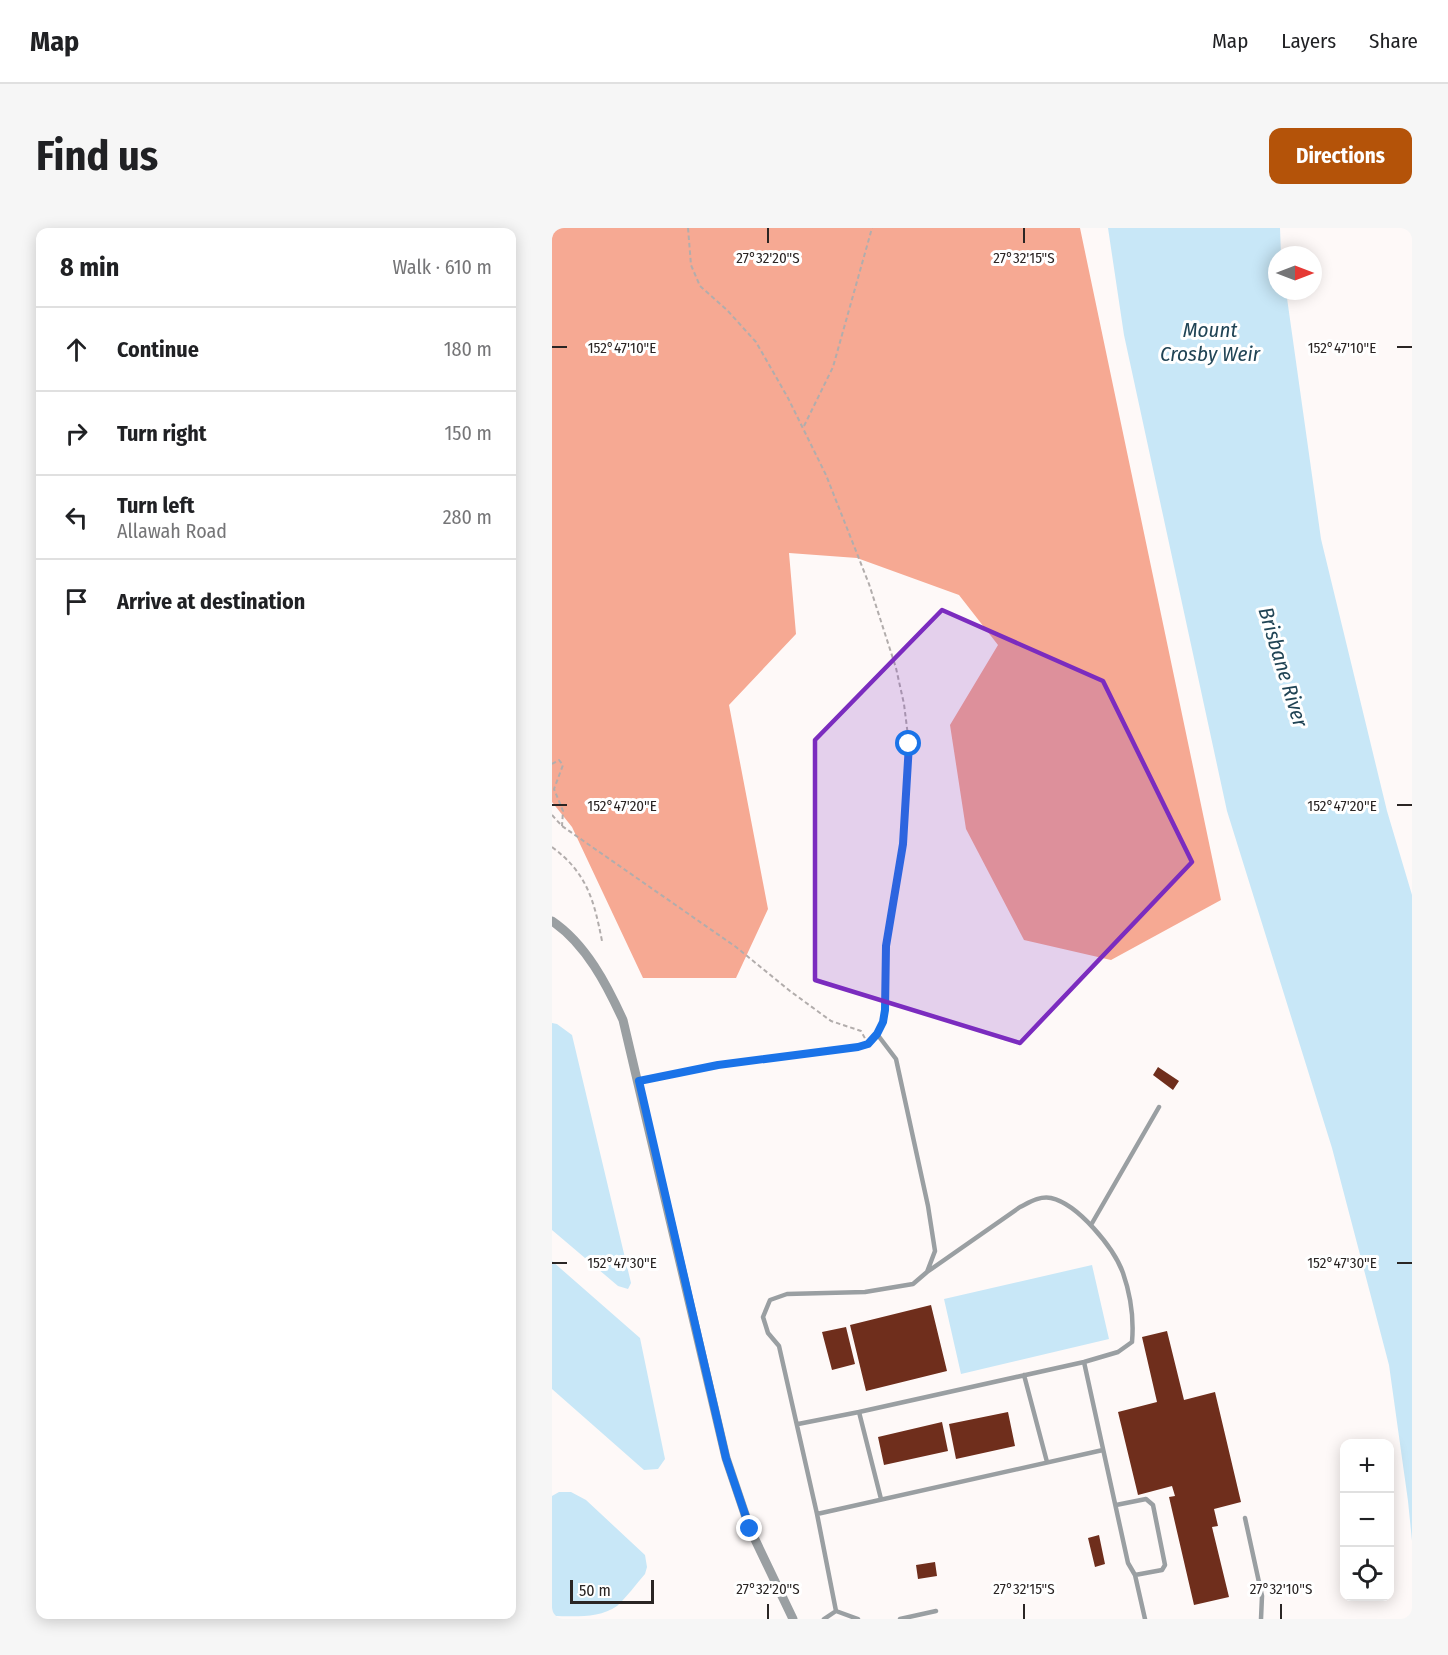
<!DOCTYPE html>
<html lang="en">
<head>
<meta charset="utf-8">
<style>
  :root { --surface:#fff; --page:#f6f6f6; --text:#202124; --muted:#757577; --line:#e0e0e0; --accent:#b45309 }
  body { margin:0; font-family:"Fira Sans Condensed",sans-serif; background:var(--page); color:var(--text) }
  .controls { position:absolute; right:18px; bottom:18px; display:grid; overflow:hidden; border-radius:12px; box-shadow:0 3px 15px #0003 }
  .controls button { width:54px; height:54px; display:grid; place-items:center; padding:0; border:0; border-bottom:2px solid var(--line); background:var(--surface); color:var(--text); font:30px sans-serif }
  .compass { position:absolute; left:716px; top:18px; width:54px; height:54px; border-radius:50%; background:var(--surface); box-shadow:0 3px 15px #0003; rotate:90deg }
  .scale { position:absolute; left:18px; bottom:15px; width:84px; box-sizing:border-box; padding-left:6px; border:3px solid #2a2524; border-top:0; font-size:16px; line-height:21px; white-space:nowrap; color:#2a2524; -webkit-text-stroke:4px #fff; paint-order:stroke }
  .stop { position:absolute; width:18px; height:18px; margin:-14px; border:4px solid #1a73e8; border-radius:50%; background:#fff }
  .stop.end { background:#1a73e8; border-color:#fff; box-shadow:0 2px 6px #0008 }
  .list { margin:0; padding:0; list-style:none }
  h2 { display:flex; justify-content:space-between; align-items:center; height:78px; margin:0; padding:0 24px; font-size:26px }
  h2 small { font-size:20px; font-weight:400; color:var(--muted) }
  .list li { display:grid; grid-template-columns:39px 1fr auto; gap:18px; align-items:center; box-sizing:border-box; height:84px; padding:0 24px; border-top:2px solid var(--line) }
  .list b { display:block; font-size:22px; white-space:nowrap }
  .list p { margin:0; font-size:20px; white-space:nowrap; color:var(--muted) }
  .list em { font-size:20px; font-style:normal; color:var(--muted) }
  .icon { flex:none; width:33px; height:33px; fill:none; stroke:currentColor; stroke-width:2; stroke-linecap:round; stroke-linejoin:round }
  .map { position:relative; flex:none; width:860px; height:1391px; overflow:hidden; border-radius:12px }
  header { display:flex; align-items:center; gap:36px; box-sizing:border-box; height:84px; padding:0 30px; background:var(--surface); border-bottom:2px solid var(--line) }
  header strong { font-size:28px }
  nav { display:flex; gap:33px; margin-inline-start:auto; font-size:21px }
  .intro { display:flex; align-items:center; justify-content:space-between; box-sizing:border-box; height:144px; padding:0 36px }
  h1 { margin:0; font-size:42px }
  .button { padding:15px 27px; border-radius:12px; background:var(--accent); color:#fff; font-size:21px; font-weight:700 }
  main { display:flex; gap:36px; padding:0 36px }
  aside { flex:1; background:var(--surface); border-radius:12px; box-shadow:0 3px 15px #0003 }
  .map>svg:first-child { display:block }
  .forest { fill:#f6a993 }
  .water { fill:#c8e7f7 }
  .building { fill:#6f2e1c }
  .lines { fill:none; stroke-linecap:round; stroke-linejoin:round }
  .path { stroke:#b2adac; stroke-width:2; stroke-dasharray:4.5 3; stroke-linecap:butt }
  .service { stroke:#9a9fa2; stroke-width:4.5 }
  .minor { stroke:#9a9fa2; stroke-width:9 }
  .route { stroke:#1a73e8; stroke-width:8 }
  .marked { fill:#7b2cbf; fill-opacity:0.2; stroke:#7b2cbf; stroke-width:4.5; stroke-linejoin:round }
  .ticks { fill:none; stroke:#2a2524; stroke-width:2 }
  .labels { text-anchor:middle; stroke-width:6; stroke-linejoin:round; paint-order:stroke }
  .water-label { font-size:21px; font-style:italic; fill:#204455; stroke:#fff }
  .ticks-label { font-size:15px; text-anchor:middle; fill:#2a2524; stroke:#fff; stroke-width:6; stroke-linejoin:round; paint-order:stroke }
</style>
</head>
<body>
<header>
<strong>Map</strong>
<nav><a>Map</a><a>Layers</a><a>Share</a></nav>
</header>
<div class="intro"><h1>Find us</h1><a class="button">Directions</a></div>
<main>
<aside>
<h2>8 min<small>Walk · 610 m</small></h2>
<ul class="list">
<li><svg class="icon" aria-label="ahead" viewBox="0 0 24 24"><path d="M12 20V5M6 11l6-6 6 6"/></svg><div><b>Continue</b></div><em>180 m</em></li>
<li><svg class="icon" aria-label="right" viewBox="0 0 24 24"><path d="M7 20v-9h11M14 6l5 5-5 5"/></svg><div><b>Turn right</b></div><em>150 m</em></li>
<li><svg class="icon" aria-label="left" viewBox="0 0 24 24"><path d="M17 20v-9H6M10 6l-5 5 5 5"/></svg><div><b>Turn left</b><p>Allawah Road</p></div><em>280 m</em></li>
<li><svg class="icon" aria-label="arrive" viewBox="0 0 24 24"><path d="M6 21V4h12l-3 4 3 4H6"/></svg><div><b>Arrive at destination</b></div></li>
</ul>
</aside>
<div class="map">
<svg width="860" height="1391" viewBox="0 0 860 1391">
  <rect width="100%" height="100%" fill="#fef9f8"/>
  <path class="forest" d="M0,0H528L669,672L559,732L472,712L414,601L398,497L446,417L407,367L305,330L237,325L244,406L177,477L216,681L184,750H91L20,599L0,574Z"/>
  <path class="water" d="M556,0H728L729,27H725V63H734L769,311L835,583L860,667V1313L856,1273L837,1137L780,920L675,583L572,107Z
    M0,795L5,796L20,807L79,1055L76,1061L66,1058L0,1002Z
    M0,1033L88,1110L113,1231L106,1241L92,1242L0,1161Z
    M540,1037L557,1111L409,1146L392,1071Z
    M7,1264H19L34,1272L93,1327L95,1339L93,1346C84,1356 75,1369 65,1378C47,1391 20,1388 0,1388V1268Z"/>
  <path class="building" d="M606,839L627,853L621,862L601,847Z
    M379,1077L395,1143L314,1163L298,1097Z
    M294,1099L303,1136L280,1142L270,1104Z
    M615,1103L632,1172L663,1164L689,1274L662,1281L666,1298L660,1299L677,1369L642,1377L617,1269L623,1268L620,1258L586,1267L566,1184L605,1174L590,1109Z
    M456,1184L463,1218L404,1231L397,1196Z
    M390,1194L396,1223L332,1237L326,1209Z
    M547,1307L553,1336L543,1339L536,1310Z
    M383,1334L385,1348L366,1351L364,1337Z"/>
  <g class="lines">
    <path class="path" d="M136,0L139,37L148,58L175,82L204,114L236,170L274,247L317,356L344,440L352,476L357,516L356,559L351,616L334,718L333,782L328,801
      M252,198L281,139L320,0
      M0,536L7,532L11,537L2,561L11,583L10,598
      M0,587L10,598L184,719L238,763L279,793L309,803L316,816
      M0,619C35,645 42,672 50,713
      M96,851L166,837L225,828L290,822L316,816L319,813"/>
    <path class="service" d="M539,997L607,879
      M532,1134L576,1335L583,1347L593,1391
      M472,1147L495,1234
      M307,1184L329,1271
      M246,1196L307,1184L532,1134L566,1124L580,1114C582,1091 579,1068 571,1045C562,1020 526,976 499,970C487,968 478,974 468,979L375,1044
      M564,1277L594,1271L601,1277L613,1337L610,1342L583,1347
      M265,1286L551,1222
      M693,1290L710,1368L709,1391
      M284,1383L265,1286L227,1118L216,1105L211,1089L218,1072L235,1066L313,1064L361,1056L375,1044L383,1023L376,978L344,831L325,806
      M284,1383L306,1391
      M272,1391L284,1383
      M348,1391L384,1383"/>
    <path class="minor" d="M0,693C34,716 55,757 71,792L174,1230L198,1301L241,1391"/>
  </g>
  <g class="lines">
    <path class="route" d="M198,1301L174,1230L87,853L166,837L306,819L316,816L325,806L331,794L333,782L334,718L351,616L357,516"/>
  </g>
  <path class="marked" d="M390,382L551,453L640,634L468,815L263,752V512Z"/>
  <path class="ticks" d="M216,0V15M472,0V15M0,119H15M845,119H860M0,577H15M845,577H860M0,1035H15M845,1035H860M216,1376V1391M472,1376V1391M729,1376V1391"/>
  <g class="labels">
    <g class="water-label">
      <text x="658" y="109">Mount<tspan x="658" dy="24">Crosby Weir</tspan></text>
      <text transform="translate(731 439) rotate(73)" y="7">Brisbane River</text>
    </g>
  </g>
  <g class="ticks-label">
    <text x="216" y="35">27°32'20"S</text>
    <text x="472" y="35">27°32'15"S</text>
    <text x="790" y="125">152°47'10"E</text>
    <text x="70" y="125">152°47'10"E</text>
    <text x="790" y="583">152°47'20"E</text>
    <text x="70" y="583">152°47'20"E</text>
    <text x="70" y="1040">152°47'30"E</text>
    <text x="790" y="1040">152°47'30"E</text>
    <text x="216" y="1366">27°32'20"S</text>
    <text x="472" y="1366">27°32'15"S</text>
    <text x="729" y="1366">27°32'10"S</text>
  </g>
</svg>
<div class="controls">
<button>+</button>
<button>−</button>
<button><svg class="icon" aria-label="locate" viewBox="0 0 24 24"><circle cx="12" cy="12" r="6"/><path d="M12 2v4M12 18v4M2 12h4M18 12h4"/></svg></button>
</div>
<svg class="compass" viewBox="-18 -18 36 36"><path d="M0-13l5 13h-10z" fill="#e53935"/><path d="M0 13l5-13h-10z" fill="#757577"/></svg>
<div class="scale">50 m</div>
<div class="stop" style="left:357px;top:516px"></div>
<div class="stop end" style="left:198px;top:1301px"></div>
</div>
</main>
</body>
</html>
